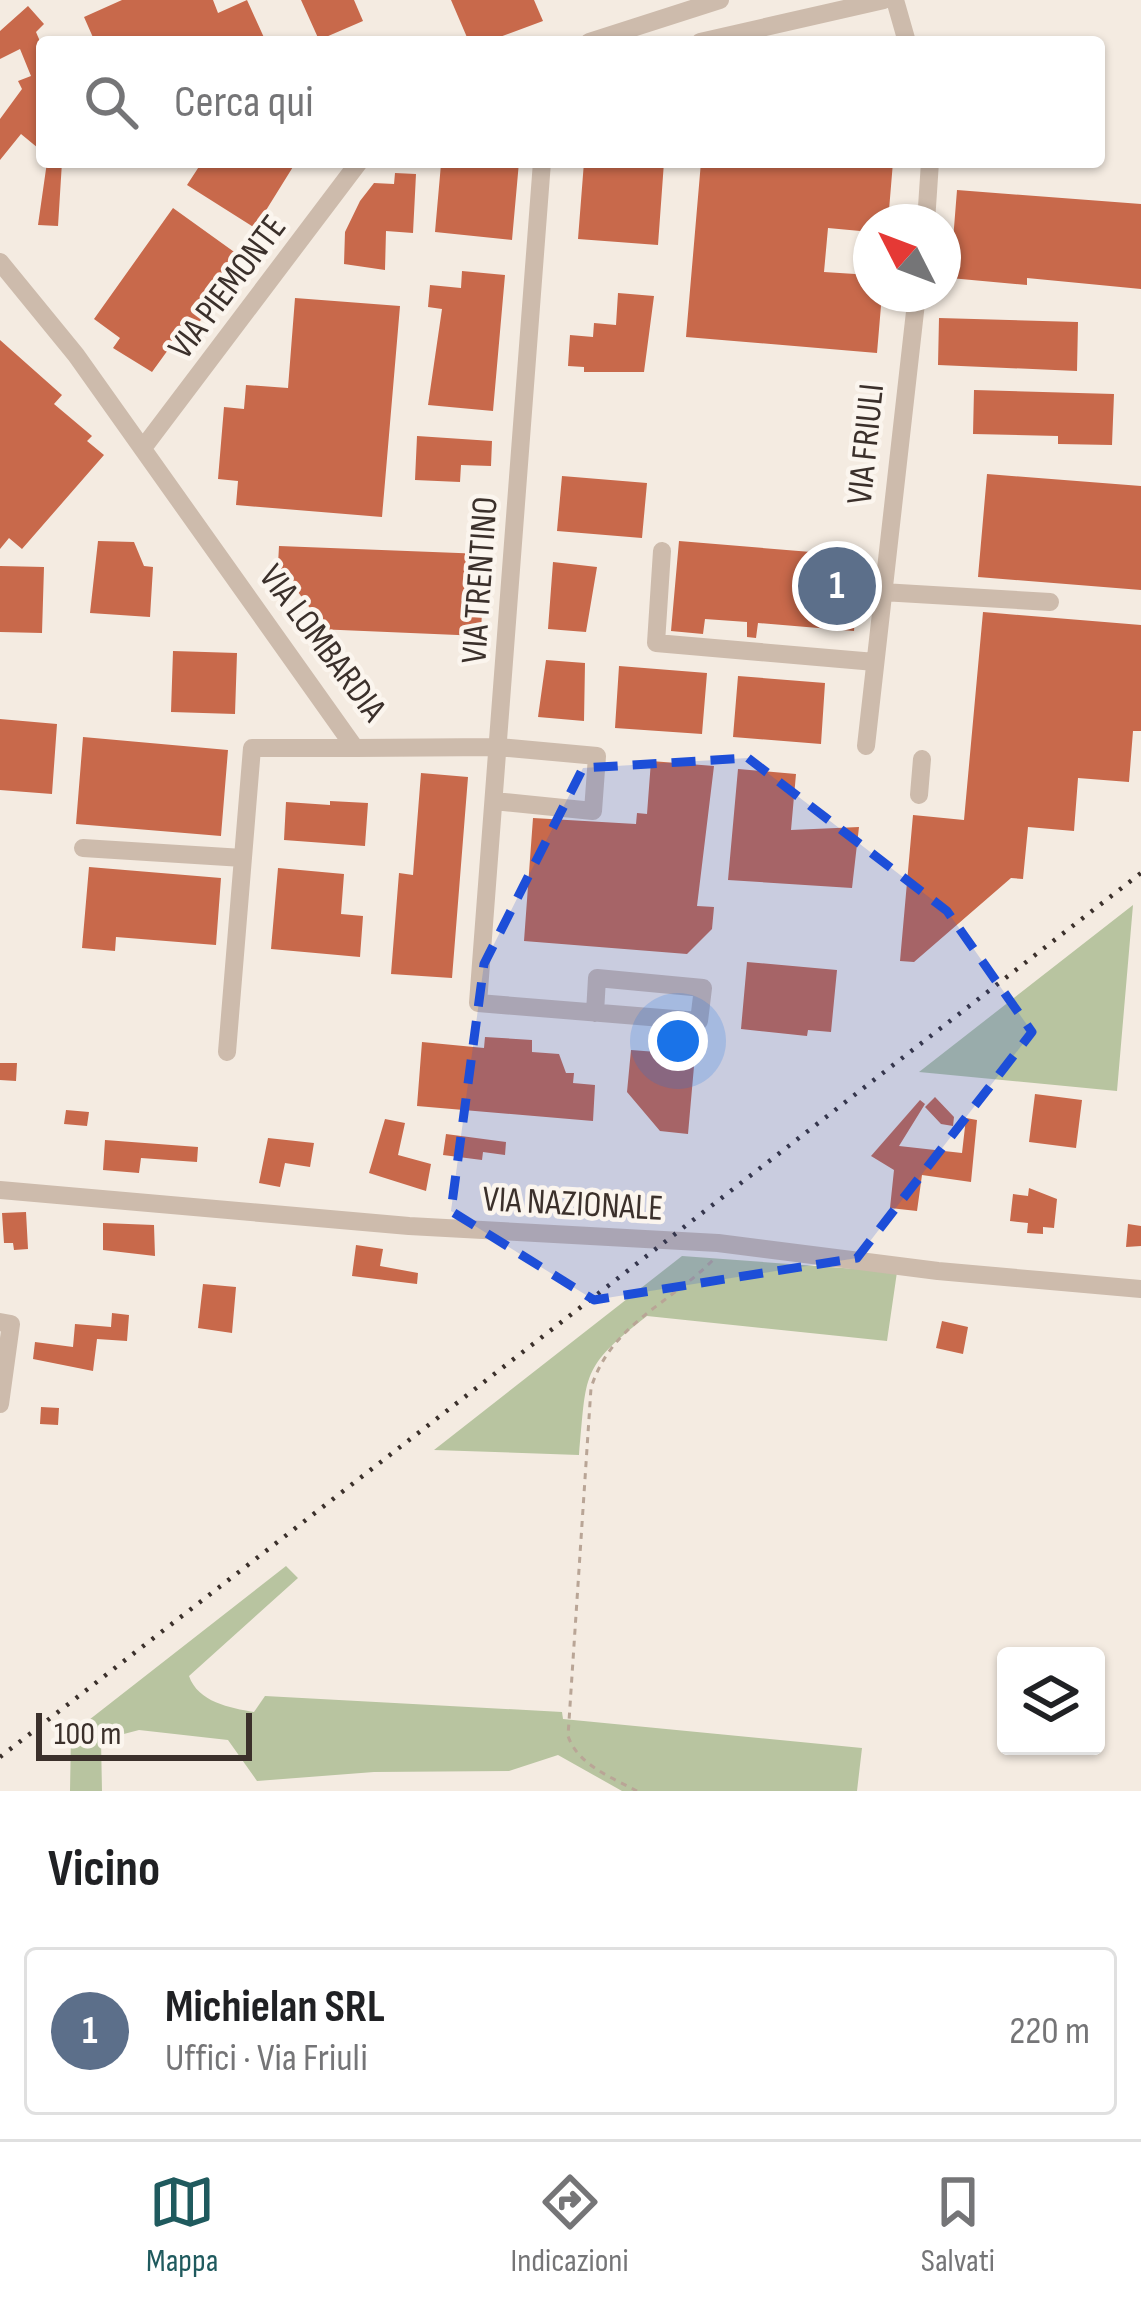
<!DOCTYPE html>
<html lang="it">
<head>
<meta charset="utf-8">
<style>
  :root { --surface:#fff; --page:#f2f2f2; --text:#202124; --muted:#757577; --line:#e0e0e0; --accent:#1f5a5e }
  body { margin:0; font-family:"Sofia Sans Condensed",sans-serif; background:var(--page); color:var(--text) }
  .controls { position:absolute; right:36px; bottom:36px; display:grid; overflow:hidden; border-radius:12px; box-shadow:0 3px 9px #0004 }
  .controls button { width:108px; height:108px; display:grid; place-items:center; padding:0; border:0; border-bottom:3px solid var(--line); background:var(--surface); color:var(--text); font:60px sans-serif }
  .compass { position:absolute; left:853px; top:204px; width:108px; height:108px; border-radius:50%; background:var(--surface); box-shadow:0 3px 9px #0004; rotate:312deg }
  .scale { position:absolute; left:36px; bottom:30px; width:216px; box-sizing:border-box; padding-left:12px; border:6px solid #3b302b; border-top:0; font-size:33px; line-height:42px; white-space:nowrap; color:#3b302b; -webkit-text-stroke:9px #fbf5ee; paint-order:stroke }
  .you { position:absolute; left:678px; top:1041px; width:42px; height:42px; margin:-30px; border:9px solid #fff; border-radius:50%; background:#1a73e8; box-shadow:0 0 0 18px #1a73e833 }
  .badge { display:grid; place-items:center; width:78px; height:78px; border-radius:50%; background:var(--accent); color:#fff; font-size:39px; font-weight:700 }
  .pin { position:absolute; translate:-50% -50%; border:6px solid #fff; box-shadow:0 3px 12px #0006 }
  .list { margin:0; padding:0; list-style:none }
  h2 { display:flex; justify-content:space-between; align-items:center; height:156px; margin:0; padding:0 48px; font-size:51px }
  h2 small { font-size:39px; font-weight:400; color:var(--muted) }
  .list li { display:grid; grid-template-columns:78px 1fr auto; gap:36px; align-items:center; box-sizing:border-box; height:168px; margin:0 24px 24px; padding:0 24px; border:3px solid var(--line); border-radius:12px }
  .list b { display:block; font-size:45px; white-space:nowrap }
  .list p { margin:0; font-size:39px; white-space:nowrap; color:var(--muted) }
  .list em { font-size:39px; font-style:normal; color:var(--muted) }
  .icon { flex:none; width:66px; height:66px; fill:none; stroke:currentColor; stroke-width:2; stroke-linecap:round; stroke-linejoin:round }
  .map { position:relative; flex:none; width:1141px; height:1791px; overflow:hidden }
  .search { position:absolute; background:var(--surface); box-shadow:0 3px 9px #0004; left:36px; right:36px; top:36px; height:132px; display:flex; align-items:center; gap:30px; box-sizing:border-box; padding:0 42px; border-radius:12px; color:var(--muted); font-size:45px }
  .sheet { height:348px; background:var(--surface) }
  nav { display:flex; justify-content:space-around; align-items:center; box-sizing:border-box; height:168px; border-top:3px solid var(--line); background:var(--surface); font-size:33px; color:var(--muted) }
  nav a { display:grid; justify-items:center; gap:6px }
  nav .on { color:var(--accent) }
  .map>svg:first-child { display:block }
  .green { fill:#b8c4a0 }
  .building { fill:#c8694b }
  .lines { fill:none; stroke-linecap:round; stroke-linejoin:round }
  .path { stroke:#b9a596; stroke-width:3; stroke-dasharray:6 6; stroke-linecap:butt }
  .minor { stroke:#cdbbac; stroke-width:18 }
  .rail { stroke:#3b302b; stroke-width:4.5; stroke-dasharray:3 9; stroke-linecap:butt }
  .marked { fill:#1d4ed8; fill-opacity:0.2; stroke:#1d4ed8; stroke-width:9; stroke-dasharray:24 15; stroke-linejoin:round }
  .labels { text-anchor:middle; stroke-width:9; stroke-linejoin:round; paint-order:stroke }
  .street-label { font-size:36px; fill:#3b302b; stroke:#fbf5ee }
</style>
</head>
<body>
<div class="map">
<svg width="1141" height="1791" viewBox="0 0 1141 1791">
  <rect width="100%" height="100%" fill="#f4ebe1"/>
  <path class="green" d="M1133,905L1117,1091L919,1072Z
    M682,1256L897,1272L887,1341L647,1316C580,1368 587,1373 579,1455L434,1450Z
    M286,1566L298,1578L189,1676C198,1702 230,1708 254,1712L265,1696L562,1712L563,1719L862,1748L857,1791H622L558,1755L509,1771L374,1772L257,1781L228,1740L139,1730L101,1740L102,1791H70L71,1734Z"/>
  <path class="building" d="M122,0H213L218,13L247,0L266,42H95L84,17Z
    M301,0H354L363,21L319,40Z
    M451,0H534L543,21L486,42H469Z
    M28,6L44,24L36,32L42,46L38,148L21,134L0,160V119L22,89L18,81L31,76L20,49L0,59V31Z
    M47,162H62L58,226L38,225Z
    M202,162H296L255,228L187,185Z
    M468,162H519L512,240L435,232L441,164L467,167Z
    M584,162H664L658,245L578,239Z
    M701,162H893L888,222H871V232L828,228L824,272L871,275V294H882L877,353L686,337Z
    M395,173L416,174L413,233L386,231L385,270L344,264L345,232L360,201L374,183L394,184Z
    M957,190L1141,204V289L1027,278V285L950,278Z
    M173,208L244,259L181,348L173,343L152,372L113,348L120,338L94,319Z
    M462,271L505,275L493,411L428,405L442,309L428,307L430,285L461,288Z
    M618,293L654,296L644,372H584V367L568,366L570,335L593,337L594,323L616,325Z
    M295,298L400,306L382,517L236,505L238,481L218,479L224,407L244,409L246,385L288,388Z
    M939,318L1078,322L1077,371L938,365Z
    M0,340L62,395L54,404L92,436L87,441L104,455L22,549L9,538L0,549Z
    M974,390L1114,394L1112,445L1058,444V436L973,434Z
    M417,436L492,441L491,466L461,465L460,482L415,480Z
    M987,474L1141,486V590L978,577Z
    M562,476L647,483L642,538L557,531Z
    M98,541L134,542L144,566L153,567L150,617L90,613Z
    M679,541L860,556L854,631L758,623L756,638L747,637V622L705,619L703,634L671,631Z
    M279,546L484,554L481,636L317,629L318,619L278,565Z
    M553,562L597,567L586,632L548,629Z
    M0,566L44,567L42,633L0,632Z
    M983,612L1141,625V731H1133L1129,782L1078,778L1074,831L1028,827L1023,879L1011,878L914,962L900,961L913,815L964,820Z
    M173,651L237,653L235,714L171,712Z
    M546,660L585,663L584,721L538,717Z
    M619,666L707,673L702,734L615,728Z
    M738,676L825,683L821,744L733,737Z
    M0,719L57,724L52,794L0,790Z
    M83,737L228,750L221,836L76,824Z
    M651,761L714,766L697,906L714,907L712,929L687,954L524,941L533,818L636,824L637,813L647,814Z
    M738,769L796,774L791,830L859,827L852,888L728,880Z
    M421,773L468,777L452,978L391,974L399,873L413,875Z
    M330,801L368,803L365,846L284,840L286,802L330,805Z
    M89,867L221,878L216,945L116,937L115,951L82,948Z
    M278,868L344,874L341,914L363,916L360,957L271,949Z
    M747,962L837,970L831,1032L808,1030L807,1036L741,1029Z
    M485,1037L532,1040V1052L559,1054L566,1073H574L573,1083L595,1085L593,1121L417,1106L422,1042L484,1048Z
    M631,1050L695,1055L688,1134L660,1131L627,1092Z
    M0,1063H17L16,1081L0,1080Z
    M1035,1094L1082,1100L1076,1148L1029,1142Z
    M935,1097L954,1117L953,1126L941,1124L925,1107Z
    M920,1100L925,1104L899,1146L962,1153L966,1118L977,1120L971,1182L922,1175L917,1211L890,1208L894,1170L871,1156Z
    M66,1110L89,1112L87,1126L64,1124Z
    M385,1119L405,1123L398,1155L431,1164L426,1191L369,1173Z
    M446,1134L506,1142L505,1155L483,1152L482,1160L443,1155Z
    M268,1138L314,1143L310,1167L285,1163L280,1187L259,1183Z
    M105,1140L198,1147L197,1162L141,1158L139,1173L103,1170Z
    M1029,1188L1057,1199L1054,1228L1043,1227V1234L1027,1233L1028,1223L1010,1221L1013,1194L1028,1196Z
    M26,1212L28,1249L14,1250L13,1243H4L2,1213Z
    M103,1223L154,1225L155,1256L103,1250Z
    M1128,1224L1141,1226V1246L1126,1247Z
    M356,1245L383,1249L380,1266L418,1273L417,1284L352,1276Z
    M203,1284L236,1287L232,1333L198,1328Z
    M112,1313L129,1315L127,1341L97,1339L93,1371L33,1359L35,1342L73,1347L75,1324L111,1327Z
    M942,1321L968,1327L963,1354L936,1348Z
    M41,1407L59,1408L58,1425L40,1424Z"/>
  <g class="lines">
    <path class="path" d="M637,1791C611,1777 578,1765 568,1736L591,1388C611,1324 668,1305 713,1260"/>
    <path class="minor" d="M895,0L907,42
      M589,42L720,0
      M700,42L884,0
      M542,162L478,1003L699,1021L703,988L597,978L595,1013
      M926,222L930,162
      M0,262L76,355L355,748L498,747L597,756L593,811L494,801
      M143,448L359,162
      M662,551L656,643L875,662
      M882,592L1050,602
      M866,746L917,294
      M919,795L922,759
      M83,848L243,858
      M227,1052L252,748H355
      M0,1190L409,1226L718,1243L938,1271L1141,1289
      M0,1322L11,1324L0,1404"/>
    <path class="rail" d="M0,1757L1141,873"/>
  </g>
  <path class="marked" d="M748,758L947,911L1032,1032L857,1258L594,1300L451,1211L484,964L583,768Z"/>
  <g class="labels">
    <g class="street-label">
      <text transform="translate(226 286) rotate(-53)" y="13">VIA PIEMONTE</text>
      <text transform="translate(864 444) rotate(-84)" y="13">VIA FRIULI</text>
      <text transform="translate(478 580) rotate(-86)" y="13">VIA TRENTINO</text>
      <text transform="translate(324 642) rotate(53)" y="13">VIA LOMBARDIA</text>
      <text transform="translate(573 1202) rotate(3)" y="13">VIA NAZIONALE</text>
    </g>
  </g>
</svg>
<div class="controls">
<button><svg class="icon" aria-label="layers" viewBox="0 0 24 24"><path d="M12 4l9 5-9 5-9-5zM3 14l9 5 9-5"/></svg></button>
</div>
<svg class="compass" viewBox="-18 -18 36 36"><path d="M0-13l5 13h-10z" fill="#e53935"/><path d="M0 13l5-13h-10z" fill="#757577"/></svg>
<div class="scale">100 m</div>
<div class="you"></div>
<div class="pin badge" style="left:837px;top:586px;background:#5c6f8a">1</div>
<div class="search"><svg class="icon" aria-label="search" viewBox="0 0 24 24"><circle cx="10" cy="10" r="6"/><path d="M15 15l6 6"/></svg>Cerca qui</div>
</div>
<section class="sheet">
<h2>Vicino<small></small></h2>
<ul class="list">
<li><span class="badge" style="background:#5c6f8a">1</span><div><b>Michielan SRL</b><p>Uffici · Via Friuli</p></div><em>220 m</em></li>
</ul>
</section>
<nav>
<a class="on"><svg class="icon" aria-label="map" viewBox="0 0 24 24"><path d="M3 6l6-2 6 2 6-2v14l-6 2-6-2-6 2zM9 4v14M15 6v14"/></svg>Mappa</a>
<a><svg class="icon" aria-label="directions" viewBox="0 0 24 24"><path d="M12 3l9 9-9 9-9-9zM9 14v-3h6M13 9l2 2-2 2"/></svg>Indicazioni</a>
<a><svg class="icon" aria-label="saved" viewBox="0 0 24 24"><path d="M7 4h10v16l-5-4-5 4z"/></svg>Salvati</a>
</nav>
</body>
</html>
